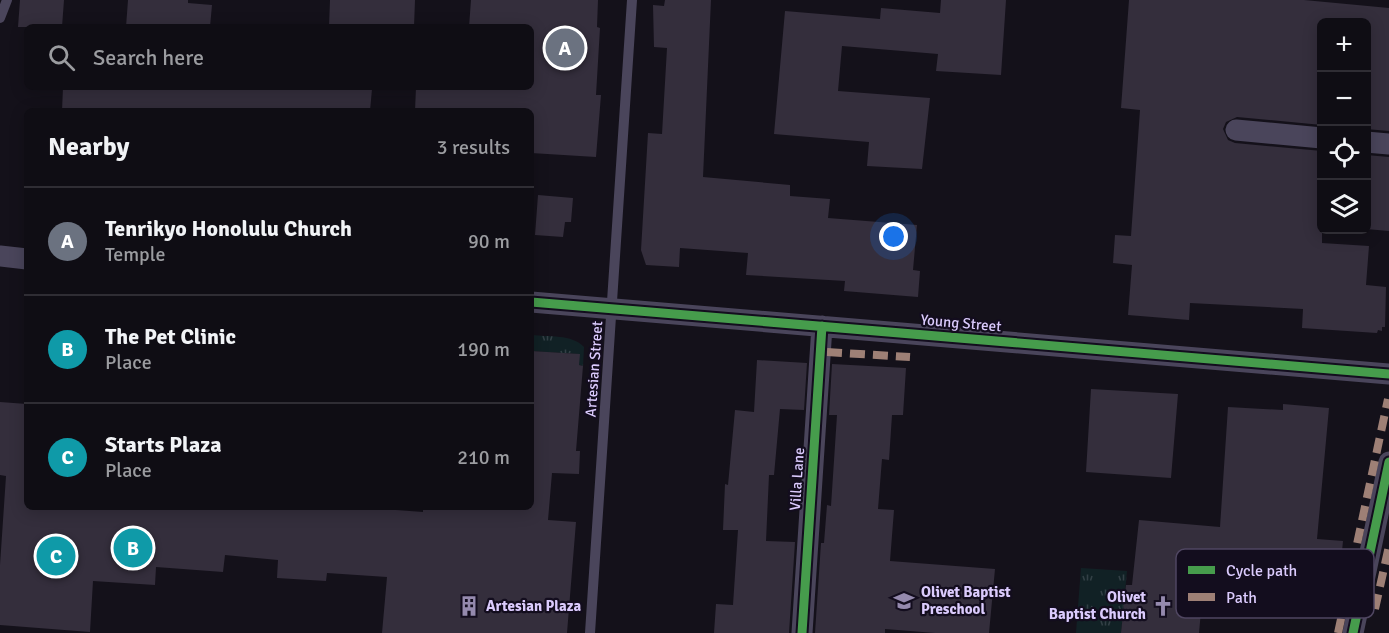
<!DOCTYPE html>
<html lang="en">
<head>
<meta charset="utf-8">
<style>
  :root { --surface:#0f0d14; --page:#1d1b22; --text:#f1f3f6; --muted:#9b9ca0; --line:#2f2d34; --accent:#ea580c }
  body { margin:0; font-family:Signika,sans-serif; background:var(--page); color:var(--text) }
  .controls { position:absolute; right:18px; top:18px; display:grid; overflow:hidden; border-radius:9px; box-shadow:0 3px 15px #0003 }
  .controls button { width:54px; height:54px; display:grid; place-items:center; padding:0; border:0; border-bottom:2px solid var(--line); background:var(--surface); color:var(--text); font:30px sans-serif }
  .you { position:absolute; left:894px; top:237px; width:21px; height:21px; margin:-15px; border:4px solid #fff; border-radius:50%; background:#1a73e8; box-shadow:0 0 0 9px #1a73e833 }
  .badge { display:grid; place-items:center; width:39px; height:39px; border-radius:50%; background:var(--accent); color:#fff; font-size:20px; font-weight:700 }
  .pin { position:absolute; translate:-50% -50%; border:3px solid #fff; box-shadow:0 2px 6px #0006 }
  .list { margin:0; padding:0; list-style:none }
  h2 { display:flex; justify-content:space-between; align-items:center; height:78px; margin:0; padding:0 24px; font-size:26px }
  h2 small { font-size:20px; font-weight:400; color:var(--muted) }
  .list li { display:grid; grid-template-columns:39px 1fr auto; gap:18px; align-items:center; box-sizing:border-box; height:108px; padding:0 24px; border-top:2px solid var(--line) }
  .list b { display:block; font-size:22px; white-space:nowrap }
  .list p { margin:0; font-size:20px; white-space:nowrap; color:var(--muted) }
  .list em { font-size:20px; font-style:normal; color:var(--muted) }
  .icon { flex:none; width:33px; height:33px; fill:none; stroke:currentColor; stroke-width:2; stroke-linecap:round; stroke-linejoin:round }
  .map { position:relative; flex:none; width:1389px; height:633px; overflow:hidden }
  .search { position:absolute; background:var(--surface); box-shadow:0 3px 15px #0003; left:24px; top:24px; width:510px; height:66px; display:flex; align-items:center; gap:15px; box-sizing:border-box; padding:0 21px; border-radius:9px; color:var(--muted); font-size:22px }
  .panel { position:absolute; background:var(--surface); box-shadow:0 3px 15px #0003; left:24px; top:108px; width:510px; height:402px; border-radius:9px }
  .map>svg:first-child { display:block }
  .grass { fill:url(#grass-tufts) }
  .building { fill:#342e3c }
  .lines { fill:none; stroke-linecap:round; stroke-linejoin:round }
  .service { stroke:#4a455b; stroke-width:10 }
  .minor { stroke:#4a455b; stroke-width:21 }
  .quiet { stroke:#9e8076; stroke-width:8; stroke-dasharray:15 8; stroke-linecap:butt }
  .cycleway-casing { stroke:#130d1e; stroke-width:13 }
  .cycleway { stroke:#469c4c; stroke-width:9 }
  .labels { text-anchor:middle; stroke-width:4.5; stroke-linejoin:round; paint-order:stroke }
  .street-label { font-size:15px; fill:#dbcbfd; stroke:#130d1e }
  .poi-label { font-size:15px; font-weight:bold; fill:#dbcbfd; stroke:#130d1e; text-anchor:start }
  .key { fill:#130d1e; stroke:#4f4661; stroke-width:1.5 }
  .key-label { font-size:16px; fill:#dbcbfd }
</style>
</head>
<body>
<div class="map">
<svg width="1389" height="633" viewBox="0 0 1389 633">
  <defs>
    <pattern id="grass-tufts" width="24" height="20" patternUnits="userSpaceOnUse" patternTransform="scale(1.5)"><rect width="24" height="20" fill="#112125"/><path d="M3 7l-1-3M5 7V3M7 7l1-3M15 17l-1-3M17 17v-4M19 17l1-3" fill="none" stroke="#334046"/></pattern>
  </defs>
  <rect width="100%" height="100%" fill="#14111a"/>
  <path class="grass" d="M531,335C548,337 572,334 584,347L583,366L579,365V354L531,351Z
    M1081,568L1127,571L1121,633H1076Z"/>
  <path class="building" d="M20,0H64L62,27H18Z
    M128,0H188V3L212,5L210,27H126Z
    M330,0H415L414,27H329Z
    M471,0H598L597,27L600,28L596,95H601L596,157L531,153V111H415L416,87H531V27H469Z
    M665,0H711L703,177L790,185V196L830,199L828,218L917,225L913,270L920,271L918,297L844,291L845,281L746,275L748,253L680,248L679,267L646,265L641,250L648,133L662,134L667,48L654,47L653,5L664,6Z
    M941,0H1006L1001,75L936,71L938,54L842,46L838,91L930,98L922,169L867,166L869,142L774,134L785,11L880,19L881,8L940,13Z
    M1129,0H1304L1389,8V131L1366,129V22H1322V125L1237,117L1226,122L1223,129L1228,140L1235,143L1322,151V243L1369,246L1366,285L1386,287L1385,327H1382V331L1378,330L1377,333L1302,328L1303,309L1190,303L1189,320L1128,315L1132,265L1113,263L1115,235L1131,236L1140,110L1121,108Z
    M63,87H330L372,89L370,111H62Z
    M1366,155L1389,157V231L1366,229Z
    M538,195L573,198L571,222H565L563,237L535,235Z
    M531,351L580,354L579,365L583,366L576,451H580L579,474L552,473L548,520L576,522L567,633H382L387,577L327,573L326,581L277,578L278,560L225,555L223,572L156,567L155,585L93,581L90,632L0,625V565L6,476L0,475V402L27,404V507H356L423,512V507H531Z
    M757,360L807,363L804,410L780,409L774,475H769L766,541L795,542L789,633H714L716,604L733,605L738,530H723L725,484L728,485L735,410L754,412Z
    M832,364L906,368L903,415H892L889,460L882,459L878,509L894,510L890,561L995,569L989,633H935L885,629V633H815L821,543H824L827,505L831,506L837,415H829Z
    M1091,389L1178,394L1171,478L1086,472Z
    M1283,404L1329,408L1317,539L1343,541L1339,581L1260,574L1259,580L1204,578L1199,633H1121L1126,585H1132L1139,520L1220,527L1228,407L1283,410Z"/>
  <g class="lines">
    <path class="service" d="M0,18L7,0
      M590,633L632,0"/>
    <path class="minor" d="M1236,130L1322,138
      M1366,142L1389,144
      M0,256L27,259
      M531,302L1389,374
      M802,633L822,326
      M1353,633L1389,462"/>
    <path class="quiet" d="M827,352L910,357
      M1375,609L1389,546
      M1338,633L1388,399"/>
    <g class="cycleway-casing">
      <path id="cycleway" d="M531,302L1389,374
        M802,633L822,326
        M1353,633L1389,462"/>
    </g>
    <use href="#cycleway" class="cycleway"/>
  </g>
  <defs>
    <g id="school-bare" transform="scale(1.62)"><path d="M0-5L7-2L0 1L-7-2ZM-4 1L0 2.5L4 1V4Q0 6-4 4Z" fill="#958aae" stroke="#130d1e" stroke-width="2.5" paint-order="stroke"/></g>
    <g id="building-bare" transform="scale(1.62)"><path d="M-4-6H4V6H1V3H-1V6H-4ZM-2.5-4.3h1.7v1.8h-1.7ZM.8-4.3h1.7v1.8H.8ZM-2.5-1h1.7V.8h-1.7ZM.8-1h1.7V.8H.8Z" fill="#958aae" stroke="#130d1e" stroke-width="2.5" paint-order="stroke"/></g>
    <g id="church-bare" transform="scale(1.62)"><path d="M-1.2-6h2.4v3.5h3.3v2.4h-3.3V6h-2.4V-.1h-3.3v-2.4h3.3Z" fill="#958aae" stroke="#130d1e" stroke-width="2.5" paint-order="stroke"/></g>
  </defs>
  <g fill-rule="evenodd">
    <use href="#school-bare" x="904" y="601"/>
    <use href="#building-bare" x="469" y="606"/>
    <use href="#church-bare" x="1163" y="606"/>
  </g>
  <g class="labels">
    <g class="street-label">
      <text transform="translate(961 323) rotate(5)" y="5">Young Street</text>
      <text transform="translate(594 369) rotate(-86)" y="5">Artesian Street</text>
      <text transform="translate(797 479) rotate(-86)" y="5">Villa Lane</text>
    </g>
    <g class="poi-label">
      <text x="921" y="597">Olivet Baptist<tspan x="921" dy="17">Preschool</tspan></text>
      <text x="1146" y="602" text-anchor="end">Olivet<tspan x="1146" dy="17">Baptist Church</tspan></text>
      <text x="486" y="611">Artesian Plaza</text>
    </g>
  </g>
  <rect x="1176" y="549" width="198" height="69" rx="9" class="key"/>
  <rect x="1188" y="566" width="27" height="8" fill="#469c4c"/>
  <rect x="1188" y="593" width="27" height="8" fill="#9e8076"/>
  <g class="key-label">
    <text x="1226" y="576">Cycle path</text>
    <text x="1226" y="603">Path</text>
  </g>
</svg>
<div class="controls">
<button>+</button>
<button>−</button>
<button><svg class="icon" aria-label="locate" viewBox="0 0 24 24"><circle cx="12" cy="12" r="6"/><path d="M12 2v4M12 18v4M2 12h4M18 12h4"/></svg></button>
<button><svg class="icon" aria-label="layers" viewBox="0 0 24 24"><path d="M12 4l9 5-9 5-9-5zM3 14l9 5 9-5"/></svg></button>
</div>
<div class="you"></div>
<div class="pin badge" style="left:565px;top:48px;background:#6b7280">A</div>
<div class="pin badge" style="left:133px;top:548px;background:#0f9aa8">B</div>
<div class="pin badge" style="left:56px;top:556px;background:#0f9aa8">C</div>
<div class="search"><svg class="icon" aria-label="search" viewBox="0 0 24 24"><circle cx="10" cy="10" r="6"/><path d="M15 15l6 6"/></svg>Search here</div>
<section class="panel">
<h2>Nearby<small>3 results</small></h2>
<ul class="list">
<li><span class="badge" style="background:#6b7280">A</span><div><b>Tenrikyo Honolulu Church</b><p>Temple</p></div><em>90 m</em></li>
<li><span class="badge" style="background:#0f9aa8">B</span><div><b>The Pet Clinic</b><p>Place</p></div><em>190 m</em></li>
<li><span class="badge" style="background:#0f9aa8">C</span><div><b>Starts Plaza</b><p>Place</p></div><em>210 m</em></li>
</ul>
</section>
</div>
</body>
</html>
